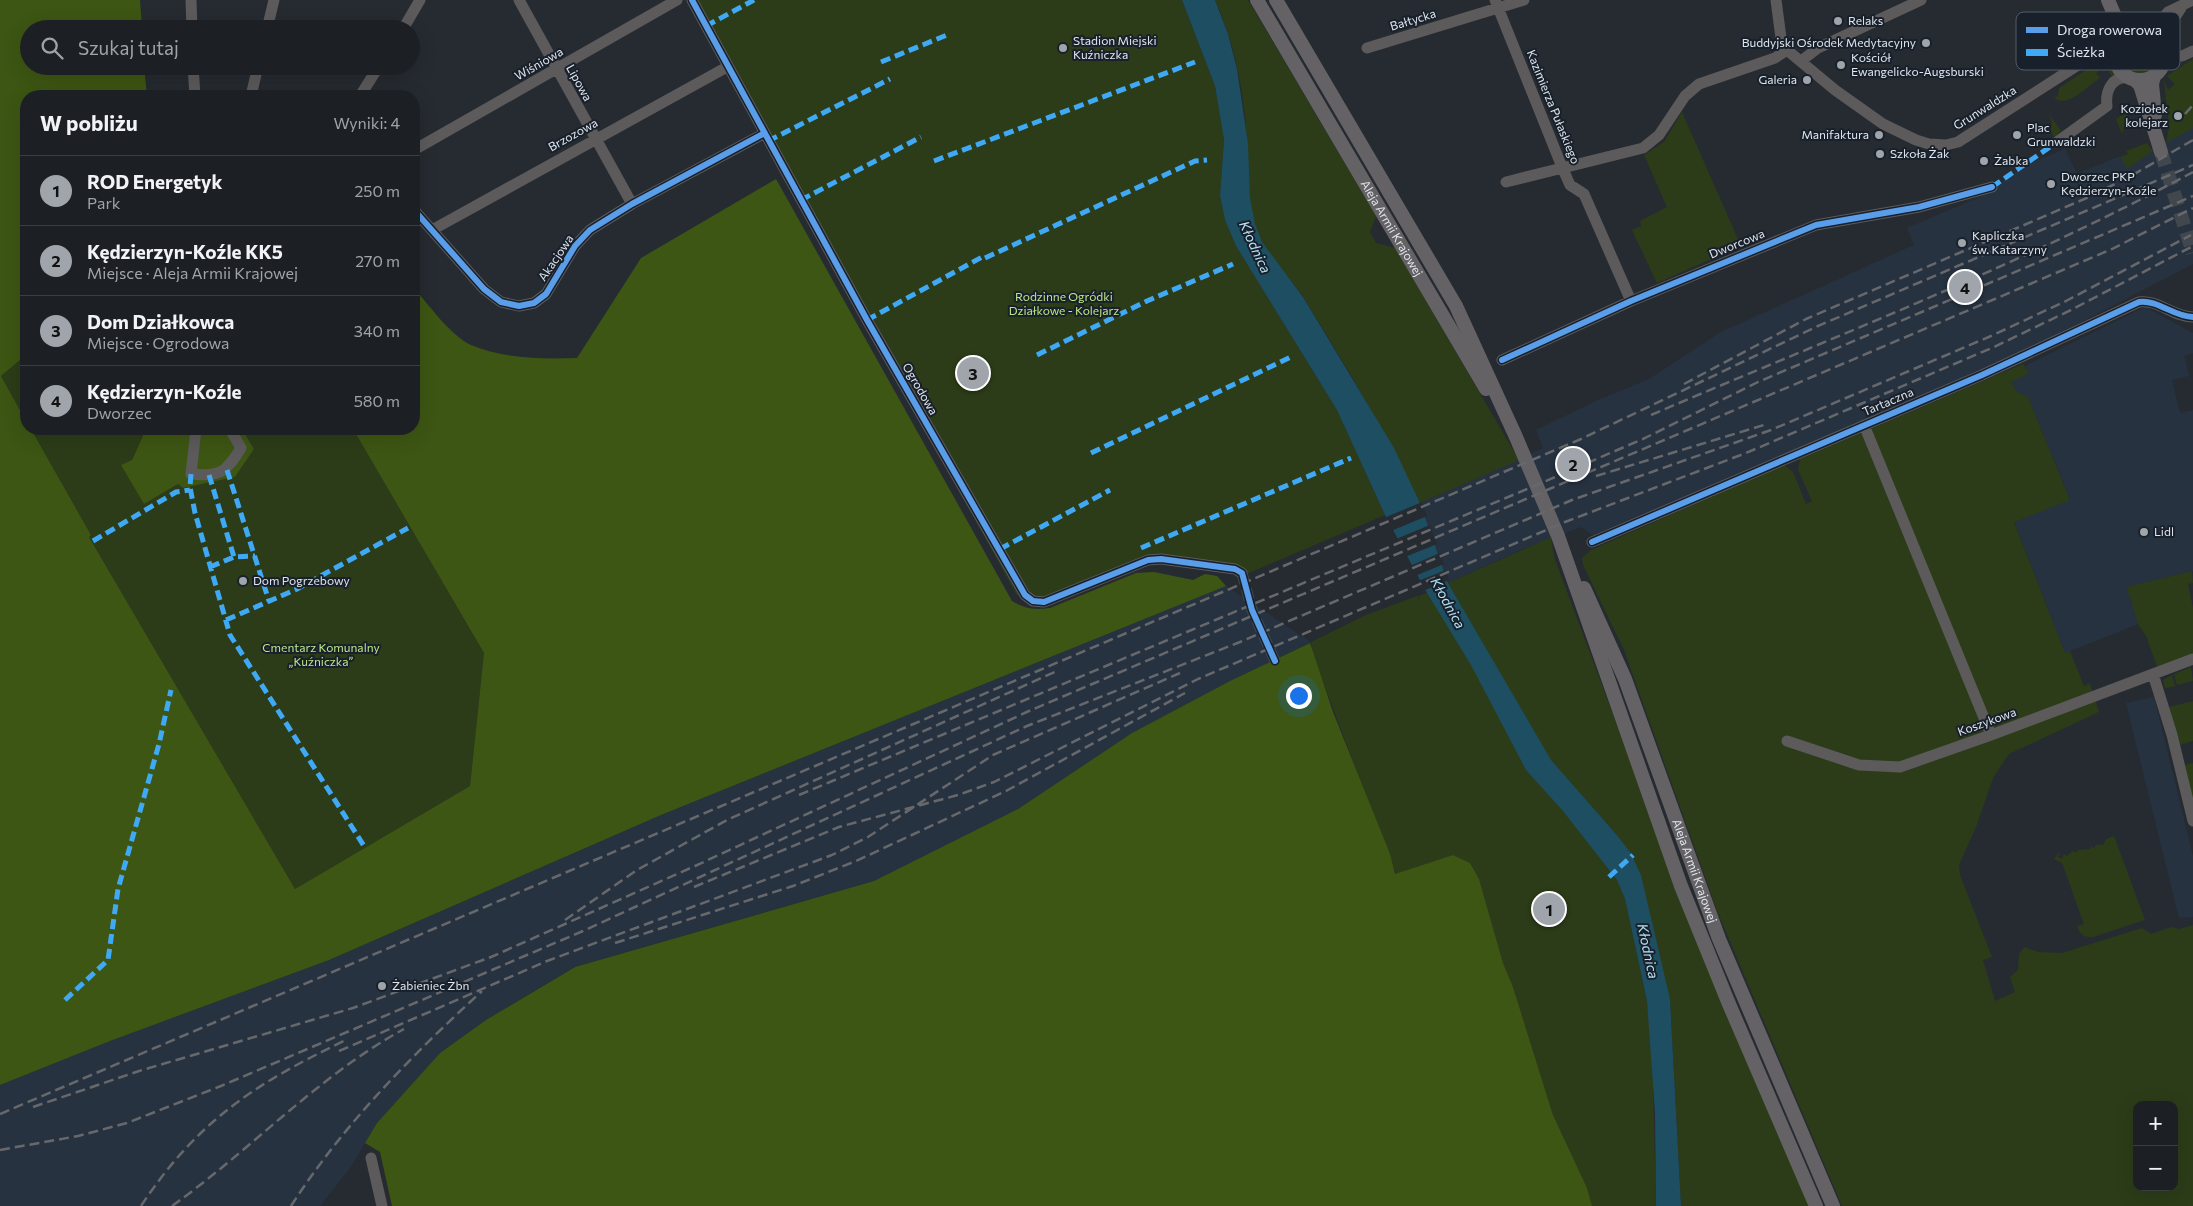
<!DOCTYPE html>
<html lang="pl">
<head>
<meta charset="utf-8">
<style>
  :root { --surface:#1c2025; --page:#25282d; --text:#f1f3f6; --muted:#a0a3a7; --line:#3a3e42; --accent:#a0a5ab }
  body { margin:0; font-family:Commissioner,sans-serif; background:var(--page); color:var(--text) }
  .controls { position:absolute; right:15px; bottom:15px; display:grid; overflow:hidden; border-radius:10px; box-shadow:0 5px 20px #0002 }
  .controls button { width:45px; height:45px; display:grid; place-items:center; padding:0; border:0; border-bottom:1px solid var(--line); background:var(--surface); color:var(--text); font:25px sans-serif }
  .you { position:absolute; left:1298px; top:695px; width:18px; height:18px; margin:-12px; border:4px solid #fff; border-radius:50%; background:#1a73e8; box-shadow:0 0 0 8px #1a73e833 }
  .badge { display:grid; place-items:center; width:32px; height:32px; border-radius:50%; background:var(--accent); color:#111; font-size:16px; font-weight:700 }
  .pin { position:absolute; translate:-50% -50%; border:2px solid #fff; box-shadow:0 1px 5px #0006 }
  .list { margin:0; padding:0; list-style:none }
  h2 { display:flex; justify-content:space-between; align-items:center; height:65px; margin:0; padding:0 20px; font-size:21px }
  h2 small { font-size:16px; font-weight:400; color:var(--muted) }
  .list li { display:grid; grid-template-columns:32px 1fr auto; gap:15px; align-items:center; box-sizing:border-box; height:70px; padding:0 20px; border-top:1px solid var(--line) }
  .list b { display:block; font-size:19px; white-space:nowrap }
  .list p { margin:0; font-size:16px; white-space:nowrap; color:var(--muted) }
  .list em { font-size:16px; font-style:normal; color:var(--muted) }
  .icon { flex:none; width:28px; height:28px; fill:none; stroke:currentColor; stroke-width:2; stroke-linecap:round; stroke-linejoin:round }
  .map { position:relative; flex:none; width:2193px; height:1206px; overflow:hidden }
  .search { position:absolute; background:var(--surface); box-shadow:0 5px 20px #0002; left:20px; top:20px; width:400px; height:55px; display:flex; align-items:center; gap:12px; box-sizing:border-box; padding:0 18px; border-radius:28px; color:var(--muted); font-size:19px }
  .panel { position:absolute; background:var(--surface); box-shadow:0 5px 20px #0002; left:20px; top:90px; width:400px; height:345px; border-radius:20px }
  .map>svg:first-child { display:block }
  .built { fill:#273241 }
  .green { fill:#2c3c18; fill-rule:evenodd }
  .forest { fill:#3d5613 }
  .water { fill:#1e4e61 }
  .pier { fill:#262b31 }
  .lines { fill:none; stroke-linecap:round; stroke-linejoin:round }
  .minor-tunnel { stroke:#42474d; stroke-width:11; stroke-dasharray:11 5.5; stroke-linecap:butt }
  .major-tunnel { stroke:#42474d; stroke-width:14; stroke-dasharray:14 7; stroke-linecap:butt }
  .minor { stroke:#5c5a5b; stroke-width:11 }
  .major { stroke:#646264; stroke-width:14 }
  .rail { stroke:#67686c; stroke-width:2.5; stroke-dasharray:10 5; stroke-linecap:butt }
  .quiet { stroke:#3fa9f5; stroke-width:5; stroke-dasharray:10 5; stroke-linecap:butt }
  .cycleway-casing { stroke:#18202b; stroke-width:9 }
  .cycleway { stroke:#5a9eea; stroke-width:6 }
  .poi-dot { fill:#a0a5ab; stroke:#18202b; stroke-width:2 }
  .labels { text-anchor:middle; stroke-width:4; stroke-linejoin:round; paint-order:stroke }
  .street-label { font-size:12px; fill:#e1e6ed; stroke:#18202b }
  .poi-label { font-size:12px; fill:#e1e6ed; stroke:#18202b; text-anchor:start }
  .park-label { font-size:12px; fill:#bce782; stroke:#18202b }
  .water-label { font-size:14px; font-style:italic; fill:#b4e2f6; stroke:#18202b }
  .key { fill:#18202b; stroke:#545b65; stroke-width:1 }
  .key-label { font-size:14px; fill:#e1e6ed }
</style>
</head>
<body>
<div class="map">
<svg width="2193" height="1206" viewBox="0 0 2193 1206">
  <rect width="100%" height="100%" fill="#262b31"/>
  <path class="built" d="M2193,126V264L2047,340L1951,383L1593,535L1581,527L1525,548L1448,583L1420,503L1543,448L1536,430L1598,400L1649,379L1721,332L1914,245L1907,228L1980,197L2026,165L2065,149L2077,174L2123,155L2127,163Z
    M2145,307L2193,333V353L2184,356L2189,376L2172,380L2180,413L2193,410V573L2192,571L2128,587L2138,624L2065,653L2014,521L2070,499L2028,397L2017,392L2011,382L2028,373L2025,366Z
    M1226,586L1311,642L1230,681L1132,733L1018,809L874,881L574,967L486,1020L440,1053L377,1123L350,1168L320,1206H0V1085L110,1041L329,960L661,815Z
    M2154,697L2193,856V917L2179,918L2126,703Z"/>
  <path class="green" d="M689,0H1182L1215,86L1224,140L1220,196L1225,220L1236,246L1337,410L1385,515L1237,578L1231,571L1146,559L1079,587L1027,601L1016,594Z
    M1215,0H1248L1376,216L1370,232L1376,243L1395,248L1519,460L1420,503C1386,432 1345,365 1304,298C1290,276 1268,258 1258,234C1247,205 1249,173 1247,144C1245,95 1235,44 1215,0Z
    M2122 55a18 18 0 1 1 36 0a18 18 0 1 1-36 0Z
    M2112,58L2120,75L2111,76L2105,59Z
    M2193,59V128L2166,143L2169,127L2164,80L2168,90L2175,84L2167,76Z
    M2100,64L2101,69L2096,73L2100,78C2088,85 2068,109 2054,98L2058,96L2059,88L2094,65Z
    M2129,110L2122,134L2116,119Z
    M1682,112L1741,246L1657,283L1632,230L1641,226L1640,221L1667,207L1644,155L1664,142Z
    M2049,114L2061,131L2054,137L2050,130L2052,122Z
    M2147,143L2153,151L2127,169L2121,157L2128,154L2126,151Z
    M26,355V421L1,376Z
    M2023,364L2029,373L2011,382L2017,392L2028,397L2070,500L2014,522L2065,653L2070,651L2084,686L2090,683L2099,712L2009,754L1993,778L1976,827L1959,865L1960,875L1992,957L1983,960L1995,1001L2015,992L2010,977L2018,970L2019,954L2024,947L2038,952L2062,953L2142,928L2151,934L2171,927L2179,929L2193,925V1206H1842L1718,913L1624,650L1583,565L1582,558L1591,550L1784,465L1793,472L1806,504L1812,501L1798,470L1800,459ZM2137,1105H2174V1187H2137Z
    M31,429H146L132,460L144,504L178,484L183,488L235,477L254,449L242,429H353L484,653L470,786L295,889L89,537L91,535Z
    M1551,537L1554,557L1675,880L1811,1206H1681L1670,999L1616,834L1551,761L1448,583Z
    M2192,571L2193,583L2188,584L2193,608V655L2158,669L2146,636L2138,624L2127,587Z
    M1427,593L1498,707L1611,865L1625,899L1647,1001L1652,1044L1656,1206H1592L1587,1188L1553,1115L1513,987L1503,963L1479,879L1470,863L1453,855L1396,874L1312,653L1311,642L1366,615L1417,596L1423,604L1418,596Z
    M2191,667L2193,681L2177,685L2174,674Z
    M2172,675L2175,686L2165,688L2163,680Z
    M2193,701V741L2179,745L2169,707Z
    M2193,763V800L2184,765Z
    M2114,836L2145,920L2093,937C2084,938 2080,934 2077,926L2084,924L2062,863L2054,859L2060,851L2058,857L2062,859L2064,854L2067,856L2073,851L2076,853L2078,850L2090,849L2091,846L2094,848L2096,845H2103L2106,839Z"/>
  <path class="forest" d="M0,0H140L142,29H29V66H144L147,96H26V355L1,376L26,421V429H31L91,535L89,537L295,889L470,786L484,653L353,429H414V288C429,305 450,335 471,345C504,359 542,359 577,358L641,258L776,179L1012,601C1025,609 1034,610 1050,608L1136,573L1154,572L1193,580L1205,574L1217,576L1226,586L661,815L329,960L110,1041L0,1085Z
    M146,429H242L254,449L235,477L183,488L178,484L144,504L121,465L132,460Z
    M1310,643L1333,712L1390,854L1395,874L1453,855L1470,863L1479,879L1503,963L1513,987L1553,1115L1587,1188L1592,1206H392L380,1152L365,1143L377,1123L440,1053L486,1020L575,967L874,881L1018,809L1132,733L1230,681Z"/>
  <path class="water" d="M1182,0H1215L1228,34L1237,69L1248,144L1250,198L1255,224L1262,242L1303,297L1394,448L1420,503L1448,583L1551,760L1616,834L1630,852L1641,875L1670,999L1681,1206H1656L1655,1113L1647,1001L1625,899L1617,880L1563,811L1526,770L1471,665L1427,593L1385,515L1337,410L1236,246L1225,220L1220,196L1224,140L1215,86Z"/>
  <path class="pier" d="M1422,502L1427,516L1391,531L1384,518Z
    M1430,525L1437,544L1405,557L1396,539Z
    M1440,553L1444,564L1415,576L1410,566Z
    M1446,570L1449,580L1423,591L1418,581Z"/>
  <g class="lines">
    <path class="minor-tunnel" d="M1242,573L1252,610L1275,661"/>
    <path class="major-tunnel" d="M2161,152L2193,253"/>
    <path class="minor" d="M191,0L192,29
      M519,0L632,204
      M692,0L867,320L1025,595L1033,601L1044,602L1148,560L1161,559L1235,569L1242,573
      M1495,0L1562,167L1570,185L1584,194L1631,301
      M1776,0L1781,38L1787,50L1835,90L1883,124L1916,140L1929,144L1946,145L1958,142L2081,63L2108,55L2116,49
      M267,29L274,0
      M403,29L420,0
      M2145,31L2154,28L2168,12L2193,0
      M2160,40L2181,8
      M1367,48L1524,0
      M2165,57L2182,56L2193,51
      M1801,61L1818,48L1921,0
      M193,66L195,96
      M251,96L258,66
      M360,96L379,66
      M2057,142L2107,106C2105,91 2112,75 2130,78
      M414,150L677,0
      M1506,182L1643,148L1659,135L1685,96L1699,84L1775,58L1787,50
      M414,210L484,289L501,302L519,306L534,303L546,294L575,246L590,230L632,204L763,134
      M432,230L727,67
      M1502,360L1631,301L1816,225L1919,207L1992,187
      M1864,425L1991,735
      M196,429L191,474C221,477 226,472 241,448L230,429
      M1592,542L1982,375L2139,302C2157,299 2174,317 2193,317
      M2153,674L2172,735L2193,821
      M1787,741L1859,765L1900,767L1991,735L2193,659
      M371,1158L382,1206"/>
    <g class="major">
      <path id="s1" d="M1257,0L1486,389"/>
      <path d="M1276,0L1456,306L1516,437L1558,536L1681,886L1729,1004L1816,1206"/>
      <path d="M2108,0L2120,28L2121,40"/>
      <circle cx="2140" cy="55" r="25"/>
      <path d="M2154,76L2152,84L2155,115"/>
      <path d="M2135,80L2140,85L2161,152"/>
      <path id="s2" d="M1584,588L1625,679L1719,939L1833,1206"/>
    </g>
    <path class="rail" d="M2185,114L2193,105
      M1684,384L1806,319L2089,197L2129,177L2193,140
      M1651,415C1833,337 2019,266 2193,172
      M1596,476L1764,425
      M799,795L1539,484L1645,438L1758,382L2193,196
      M694,887L839,827L958,795L994,782L1198,679L1565,522L1746,453L1994,347L2071,310L2193,246
      M565,920L637,870L727,820L1059,670
      M615,943L793,886L856,861L1006,791L1185,693
      M339,1051L547,961L832,855L868,837L993,755L1180,673
      M33,1107L139,1071L353,1008L491,957L695,866L1029,711L2112,249L2193,208
      M0,1114L1581,439L1818,326L2193,165
      M0,1150L78,1136L127,1123L221,1086L583,931L1027,726L1240,642L1572,500L1771,430L1991,336L2066,301L2191,235
      M141,1206C197,1121 256,1083 346,1040
      M172,1206C252,1149 318,1076 404,1029
      M291,1206C343,1125 411,1056 482,991"/>
    <path class="quiet" d="M706,26L754,0
      M881,62L947,35
      M768,141L890,79
      M934,161L1195,62
      M1992,187L2057,142
      M801,200L921,137
      M985,258L1195,161L1207,160
      M867,320L984,256
      M1037,355L1147,301L1233,264
      M1091,453L1293,356
      M227,470L269,601
      M191,474L190,487L195,513L230,635L364,846
      M209,475L234,557
      M93,541L176,492L190,490
      M1141,548L1351,458
      M1000,549L1110,490
      M210,567L234,557L255,556
      M226,620L297,589L408,528
      M1609,877L1633,855
      M65,1000L108,960L118,889L159,744L171,690"/>
    <g class="cycleway-casing">
      <path id="cycleway" d="M692,0L867,320L1025,595L1033,601L1044,602L1148,560L1161,559L1235,569L1242,573L1252,610L1275,661
        M414,210L484,289L501,302L519,306L534,303L546,294L575,246L590,230L632,204L763,134
        M1502,360L1631,301L1816,225L1919,207L1992,187
        M1592,542L1982,375L2139,302C2157,299 2174,317 2193,317"/>
    </g>
    <use href="#cycleway" class="cycleway"/>
  </g>
  <g class="poi-dot">
    <circle cx="1838" cy="21" r="5"/>
    <circle cx="1926" cy="43" r="5"/>
    <circle cx="1063" cy="48" r="5"/>
    <circle cx="1841" cy="65" r="5"/>
    <circle cx="1807" cy="80" r="5"/>
    <circle cx="2178" cy="116" r="5"/>
    <circle cx="1879" cy="135" r="5"/>
    <circle cx="2017" cy="135" r="5"/>
    <circle cx="1880" cy="154" r="5"/>
    <circle cx="1984" cy="161" r="5"/>
    <circle cx="2051" cy="184" r="5"/>
    <circle cx="1962" cy="243" r="5"/>
    <circle cx="2144" cy="532" r="5"/>
    <circle cx="243" cy="581" r="5"/>
    <circle cx="382" cy="986" r="5"/>
  </g>
  <g class="labels">
    <g class="street-label">
      <text transform="translate(1413 20) rotate(-17)" y="4">Bałtycka</text>
      <text transform="translate(539 64) rotate(-30)" y="4">Wiśniowa</text>
      <text transform="translate(579 83) rotate(61)" y="4">Lipowa</text>
      <text transform="translate(1553 107) rotate(68)" y="4">Kazimierza Pułaskiego</text>
      <text transform="translate(1985 108) rotate(-32)" y="4">Grunwaldzka</text>
      <text transform="translate(573 135) rotate(-29)" y="4">Brzozowa</text>
      <text dy="4" stroke="none"><textPath href="#s1" startOffset="265">Aleja Armii Krajowej</textPath></text>
      <text transform="translate(1737 244) rotate(-22)" y="4">Dworcowa</text>
      <text transform="translate(556 258) rotate(-56)" y="4">Akacjowa</text>
      <text transform="translate(920 389) rotate(60)" y="4">Ogrodowa</text>
      <text transform="translate(1888 402) rotate(-23)" y="4">Tartaczna</text>
      <text transform="translate(1987 722) rotate(-20)" y="4">Koszykowa</text>
      <text dy="4" stroke="none"><textPath href="#s2" startOffset="304">Aleja Armii Krajowej</textPath></text>
    </g>
    <g class="poi-label">
      <text x="1848" y="25">Relaks</text>
      <text x="1073" y="45">Stadion Miejski<tspan x="1073" dy="14">Kuźniczka</tspan></text>
      <text x="1916" y="47" text-anchor="end">Buddyjski Ośrodek Medytacyjny</text>
      <text x="1851" y="62">Kościół<tspan x="1851" dy="14">Ewangelicko-Augsburski</tspan></text>
      <text x="1797" y="84" text-anchor="end">Galeria</text>
      <text x="2168" y="113" text-anchor="end">Koziołek<tspan x="2168" dy="14">kolejarz</tspan></text>
      <text x="2027" y="132">Plac<tspan x="2027" dy="14">Grunwaldzki</tspan></text>
      <text x="1869" y="139" text-anchor="end">Manifaktura</text>
      <text x="1890" y="158">Szkoła Żak</text>
      <text x="1994" y="165">Żabka</text>
      <text x="2061" y="181">Dworzec PKP<tspan x="2061" dy="14">Kędzierzyn-Koźle</tspan></text>
      <text x="1972" y="240">Kapliczka<tspan x="1972" dy="14">św. Katarzyny</tspan></text>
      <text x="2154" y="536">Lidl</text>
      <text x="253" y="585">Dom Pogrzebowy</text>
      <text x="392" y="990">Żabieniec Żbn</text>
    </g>
    <g class="park-label">
      <text x="1064" y="301">Rodzinne Ogródki<tspan x="1064" dy="14">Działkowe - Kolejarz</tspan></text>
      <text x="321" y="652">Cmentarz Komunalny<tspan x="321" dy="14">„Kuźniczka”</tspan></text>
    </g>
    <g class="water-label">
      <text transform="translate(1255 247) rotate(65)" y="5">Kłodnica</text>
      <text transform="translate(1448 603) rotate(61)" y="5">Kłodnica</text>
      <text transform="translate(1648 951) rotate(78)" y="5">Kłodnica</text>
    </g>
  </g>
  <rect x="2016" y="12" width="164" height="58" rx="8" class="key"/>
  <rect x="2026" y="27" width="22" height="6" fill="#5a9eea"/>
  <rect x="2026" y="49" width="22" height="7" fill="#3fa9f5"/>
  <g class="key-label">
    <text x="2057" y="35">Droga rowerowa</text>
    <text x="2057" y="57">Ścieżka</text>
  </g>
</svg>
<div class="controls">
<button>+</button>
<button>−</button>
</div>
<div class="you"></div>
<div class="pin badge" style="left:1549px;top:909px">1</div>
<div class="pin badge" style="left:1573px;top:464px">2</div>
<div class="pin badge" style="left:973px;top:373px">3</div>
<div class="pin badge" style="left:1965px;top:287px">4</div>
<div class="search"><svg class="icon" aria-label="search" viewBox="0 0 24 24"><circle cx="10" cy="10" r="6"/><path d="M15 15l6 6"/></svg>Szukaj tutaj</div>
<section class="panel">
<h2>W pobliżu<small>Wyniki: 4</small></h2>
<ul class="list">
<li><span class="badge">1</span><div><b>ROD Energetyk</b><p>Park</p></div><em>250 m</em></li>
<li><span class="badge">2</span><div><b>Kędzierzyn-Koźle KK5</b><p>Miejsce · Aleja Armii Krajowej</p></div><em>270 m</em></li>
<li><span class="badge">3</span><div><b>Dom Działkowca</b><p>Miejsce · Ogrodowa</p></div><em>340 m</em></li>
<li><span class="badge">4</span><div><b>Kędzierzyn-Koźle</b><p>Dworzec</p></div><em>580 m</em></li>
</ul>
</section>
</div>
</body>
</html>
